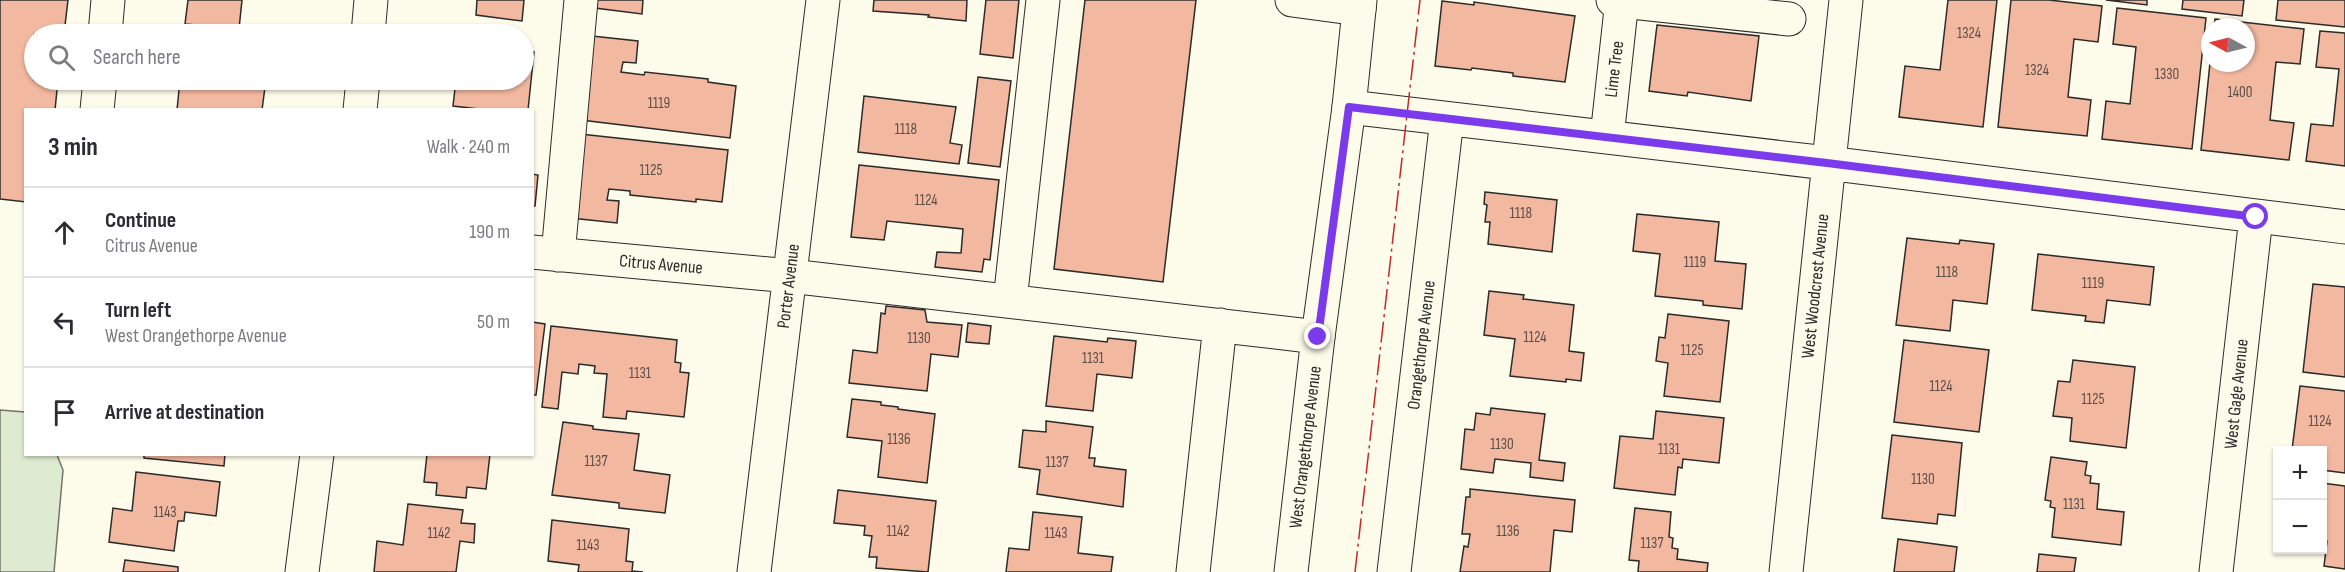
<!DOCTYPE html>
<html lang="en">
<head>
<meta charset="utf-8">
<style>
  :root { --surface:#fff; --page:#f7f7f7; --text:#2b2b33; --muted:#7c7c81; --line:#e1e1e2 }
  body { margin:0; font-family:"Sofia Sans Condensed",sans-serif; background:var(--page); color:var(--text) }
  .controls { position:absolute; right:18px; bottom:18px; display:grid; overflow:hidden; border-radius:0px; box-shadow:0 2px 4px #0004 }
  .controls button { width:54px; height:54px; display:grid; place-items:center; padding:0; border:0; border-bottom:2px solid var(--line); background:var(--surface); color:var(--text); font:30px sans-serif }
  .compass { position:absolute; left:2201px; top:18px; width:54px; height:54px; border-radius:50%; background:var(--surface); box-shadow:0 2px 4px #0004; rotate:277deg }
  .stop { position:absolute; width:18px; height:18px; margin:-14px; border:4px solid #7c3aed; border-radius:50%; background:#fff }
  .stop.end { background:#7c3aed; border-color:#fff; box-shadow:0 2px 6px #0008 }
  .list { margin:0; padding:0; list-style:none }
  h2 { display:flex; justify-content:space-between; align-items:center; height:78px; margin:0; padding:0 24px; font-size:26px }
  h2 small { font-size:20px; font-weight:400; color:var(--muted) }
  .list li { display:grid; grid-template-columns:39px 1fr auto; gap:18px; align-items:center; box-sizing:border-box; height:90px; padding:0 24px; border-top:2px solid var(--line) }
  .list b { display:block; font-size:22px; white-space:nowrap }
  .list p { margin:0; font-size:20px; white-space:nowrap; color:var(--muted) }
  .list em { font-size:20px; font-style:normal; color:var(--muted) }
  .icon { flex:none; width:33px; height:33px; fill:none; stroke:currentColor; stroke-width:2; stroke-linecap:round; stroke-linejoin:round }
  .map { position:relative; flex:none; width:2345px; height:572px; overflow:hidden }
  .search { position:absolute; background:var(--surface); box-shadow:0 2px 4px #0004; left:24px; top:24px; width:510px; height:66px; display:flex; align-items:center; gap:15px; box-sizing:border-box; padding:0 21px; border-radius:33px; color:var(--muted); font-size:22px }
  .panel { position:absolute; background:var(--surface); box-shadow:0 2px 4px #0004; left:24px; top:108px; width:510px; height:348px; border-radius:0px }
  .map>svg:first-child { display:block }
  .green { fill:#deebd1; stroke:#74746e; stroke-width:1.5 }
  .building { fill:#f2b8a0; stroke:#2b2b2b; stroke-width:1.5 }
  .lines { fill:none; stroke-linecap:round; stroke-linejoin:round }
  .minor-casing { stroke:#2b2b2b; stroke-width:35 }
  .major-casing { stroke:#2b2b2b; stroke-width:35 }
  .minor { stroke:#fdfbea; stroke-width:33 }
  .major { stroke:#fdfbea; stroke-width:33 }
  .power { stroke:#c62828; stroke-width:1.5; stroke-dasharray:21 4.5 3 4.5; stroke-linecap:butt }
  .route { stroke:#7c3aed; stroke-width:8 }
  .labels { text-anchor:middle; stroke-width:4.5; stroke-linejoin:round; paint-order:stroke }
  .number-label { font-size:15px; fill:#5d4e48 }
  .street-label { font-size:18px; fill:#2b2b2b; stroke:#fdfbea }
</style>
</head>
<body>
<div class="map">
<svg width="2345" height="572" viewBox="0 0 2345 572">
  <rect width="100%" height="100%" fill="#fdfbea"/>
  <path class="green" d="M0,410L25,412L26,454L57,455L63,470L54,572H0Z"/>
  <path class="building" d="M0,0H68L64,34H34V80H58L55,110H26V202L0,199Z
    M188,0H242L239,29L185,24Z
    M477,0H524L522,21L476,15Z
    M596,0H643L642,14L595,8Z
    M874,0H967L966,21L928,17L929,15L873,11Z
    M986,0H1019L1013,58L980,54Z
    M1085,0H1196L1163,282L1054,269Z
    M1948,0H1997L1983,127L1899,117L1905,66L1940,70Z
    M2011,0H2049L2102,6L2098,42L2074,39L2068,97L2091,100L2087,136L1998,127Z
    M2106,0H2147V5Z
    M2183,0H2244L2242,16L2182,9Z
    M2278,0H2345V27L2276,20Z
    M1442,1L1474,5V2L1575,16L1565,82L1513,76V73L1472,68L1471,70L1435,66Z
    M2117,8L2206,18L2192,149L2102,139L2106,101L2130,104L2136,47L2113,44Z
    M2215,19L2304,29L2300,64L2276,62L2270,120L2294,123L2289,160L2201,150L2210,63H2246V27H2214Z
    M1657,25L1759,36L1751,101L1688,92L1687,96L1649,91Z
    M437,27L507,34H436Z
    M2320,31L2345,33V166L2306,161L2311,124L2333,126L2339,69L2316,67Z
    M592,36L638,41L636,63L623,62L621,72L644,75L645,72L708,79V82L736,86L730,138L581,120Z
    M524,51L534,52L528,110H488L453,106L456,80H524Z
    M978,77L1011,81L1000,167L968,163Z
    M180,80H235V84L265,87L262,110H177Z
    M864,96L956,107L950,143L962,145L959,164L858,152Z
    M580,134L728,150L722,202L696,199V202L630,195V191L609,189L607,200L619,201L617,223L571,218Z
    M859,165L999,180L990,260L984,259L982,272L935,267L937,252L961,253L963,229L887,221L884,240L851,237Z
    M532,174L538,175L535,206H532Z
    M1485,192L1557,200L1552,252L1488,244L1490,222H1485L1487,205L1484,204Z
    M1637,214L1719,222L1715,261L1746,264L1742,309L1703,305V301L1655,296L1660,254L1633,251Z
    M1907,238L1959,244L1960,240L1994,244L1987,304L1953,300L1950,331L1896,325Z
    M2038,254L2154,267L2150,305L2107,300L2104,323L2085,321L2086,316L2032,310Z
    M2313,284L2345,287V377L2303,372Z
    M1489,291L1524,295L1523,299L1574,305L1569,351L1584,353L1581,381L1566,379V382L1510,376L1515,339L1484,335Z
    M886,306L925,310L927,322L962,325L958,357L931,354L927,391L849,383L853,350L877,353L881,313L885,314Z
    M1668,314L1729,321L1720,402L1664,396L1668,363L1656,361L1659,337L1665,338Z
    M532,322L545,324L536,395H532Z
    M968,323L991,326L989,344L966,342Z
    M551,326L677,340L675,362L681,363L680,372L689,373L684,417L627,411L626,419L603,417L607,374L594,373L595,366L579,364L578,374L562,372L558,409L542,407Z
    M1054,336L1107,342L1108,338L1136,341L1132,378L1097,374L1093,411L1046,406Z
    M1904,340L1989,350L1979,432L1894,422Z
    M2073,360L2135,367L2126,448L2070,441L2072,418L2053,416L2058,381L2070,382Z
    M2300,386L2345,391V473L2322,470V450H2292Z
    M852,399L881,402V405L898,407V409L935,414L927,483L878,477L882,441L847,437Z
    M1491,408L1545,414L1539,460L1565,463L1563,481L1530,477L1531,463L1495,459L1493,473L1461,469L1465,429L1474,430L1476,413L1490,415Z
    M1656,411L1724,418L1719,463L1683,459L1682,468L1678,467L1675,495L1614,488L1620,436L1653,439Z
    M1046,421L1093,427L1089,458H1095L1094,466L1126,470L1123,507L1037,494L1040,470L1019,467L1023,430L1046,432Z
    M563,422L593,426V429L639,434L634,470L670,475L665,513L619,508V503L552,495Z
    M1892,435L1962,443L1955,516L1938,514L1937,524L1882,518Z
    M144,454H225L224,466L144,458Z
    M427,454H490L486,489L467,487L466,498L436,495L437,483L424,482Z
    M2051,457L2087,462L2085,475L2091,476L2090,483L2099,484L2097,509L2124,512L2121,545L2052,537L2055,508L2050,507L2051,501L2045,500Z
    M136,472L220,482L216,516L185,512L184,521H178L174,551L109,542L113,508L132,511Z
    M2322,483L2345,486V569L2324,566L2327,541L2322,540Z
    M1470,489L1575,500L1572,532L1554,530L1550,572H1460L1464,546L1468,547L1470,534H1462L1466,497H1470Z
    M838,490L936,501L928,572L876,568L877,557H869L872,536L864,535L865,526L834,523Z
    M408,504L463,510L461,523L475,524L474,543L460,541L456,572H374L377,541L403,545Z
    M1635,508L1671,512L1669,537L1673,538L1672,548L1678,549L1677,559L1708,563L1707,572H1638L1639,561L1629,560Z
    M1033,512L1082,517L1078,553L1113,557L1111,572H1006L1009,548L1029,550Z
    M552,520L629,529L626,561L633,562L632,571L643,572H578L579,565L548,561Z
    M1898,539L1957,547L1954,572H1894Z
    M2039,554L2076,558L2074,572H2037Z
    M125,560L178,567V572H123Z"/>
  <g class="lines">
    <g class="minor-casing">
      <path id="minor" d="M1292,0L1359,9
        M1613,0L1789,19
        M105,34L108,0
        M368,34L371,0
        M1349,107L1827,163L2345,227
        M97,110L100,80
        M360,110L363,80
        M1607,137L1622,0
        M532,252L790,276L1318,337
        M558,255L581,0
        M1010,301L1043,0
        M302,572L317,454
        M754,572L823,0
        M1193,572L1220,325
        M1394,572L1447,119
        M1786,572L1846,0
        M2216,572L2256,217"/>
    </g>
    <g class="major-casing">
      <path id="major" d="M1291,572L1318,337L1349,107L1360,0"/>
    </g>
    <use href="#minor" class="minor"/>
    <use href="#major" class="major"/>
    <path class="power" d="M1355,572L1420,0"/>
  </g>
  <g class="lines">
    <path class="route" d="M1318,337L1349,107L1827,163L2256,217"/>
  </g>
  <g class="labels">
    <g class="number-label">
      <text x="1969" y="38">1324</text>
      <text x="2037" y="75">1324</text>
      <text x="2167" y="79">1330</text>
      <text x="2240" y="97">1400</text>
      <text x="659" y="108">1119</text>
      <text x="906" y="134">1118</text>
      <text x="651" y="175">1125</text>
      <text x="926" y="205">1124</text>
      <text x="1521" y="218">1118</text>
      <text x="1695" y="267">1119</text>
      <text x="1947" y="277">1118</text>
      <text x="2093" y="288">1119</text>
      <text x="1535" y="342">1124</text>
      <text x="919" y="343">1130</text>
      <text x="1692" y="355">1125</text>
      <text x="1093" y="363">1131</text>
      <text x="640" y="378">1131</text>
      <text x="1941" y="391">1124</text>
      <text x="2093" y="404">1125</text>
      <text x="2320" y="426">1124</text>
      <text x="899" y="444">1136</text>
      <text x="1502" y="449">1130</text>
      <text x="1669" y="454">1131</text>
      <text x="596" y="466">1137</text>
      <text x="1057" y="467">1137</text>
      <text x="1923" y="484">1130</text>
      <text x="2074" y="509">1131</text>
      <text x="165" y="517">1143</text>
      <text x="898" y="536">1142</text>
      <text x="1508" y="536">1136</text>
      <text x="439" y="538">1142</text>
      <text x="1056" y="538">1143</text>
      <text x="1652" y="548">1137</text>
      <text x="588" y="550">1143</text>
    </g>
    <g class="street-label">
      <text transform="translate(1614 69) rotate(-83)" y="6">Lime Tree</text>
      <text transform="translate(661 264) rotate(5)" y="6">Citrus Avenue</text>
      <text transform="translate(788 286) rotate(-83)" y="6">Porter Avenue</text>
      <text transform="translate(1815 286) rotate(-84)" y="6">West Woodcrest Avenue</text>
      <text transform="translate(1421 345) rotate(-83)" y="6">Orangethorpe Avenue</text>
      <text transform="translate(2236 394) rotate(-84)" y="6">West Gage Avenue</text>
      <text transform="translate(1305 447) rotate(-83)" y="6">West Orangethorpe Avenue</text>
    </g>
  </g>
</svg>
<div class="controls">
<button>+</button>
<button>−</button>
</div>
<svg class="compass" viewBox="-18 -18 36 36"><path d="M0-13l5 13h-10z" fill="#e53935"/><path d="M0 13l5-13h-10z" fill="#7c7c81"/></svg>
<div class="stop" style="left:2256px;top:217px"></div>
<div class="stop end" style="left:1318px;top:337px"></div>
<div class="search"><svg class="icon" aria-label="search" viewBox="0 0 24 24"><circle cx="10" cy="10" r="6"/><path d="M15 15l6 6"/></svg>Search here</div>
<section class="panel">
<h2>3 min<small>Walk · 240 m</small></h2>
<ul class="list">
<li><svg class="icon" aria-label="ahead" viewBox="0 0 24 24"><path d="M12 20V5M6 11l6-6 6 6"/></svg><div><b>Continue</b><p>Citrus Avenue</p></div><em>190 m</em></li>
<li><svg class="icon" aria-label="left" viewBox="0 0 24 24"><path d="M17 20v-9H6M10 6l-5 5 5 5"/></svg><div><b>Turn left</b><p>West Orangethorpe Avenue</p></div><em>50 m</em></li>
<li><svg class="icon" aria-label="arrive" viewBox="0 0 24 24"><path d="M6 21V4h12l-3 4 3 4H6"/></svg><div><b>Arrive at destination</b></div></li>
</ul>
</section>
</div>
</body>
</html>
